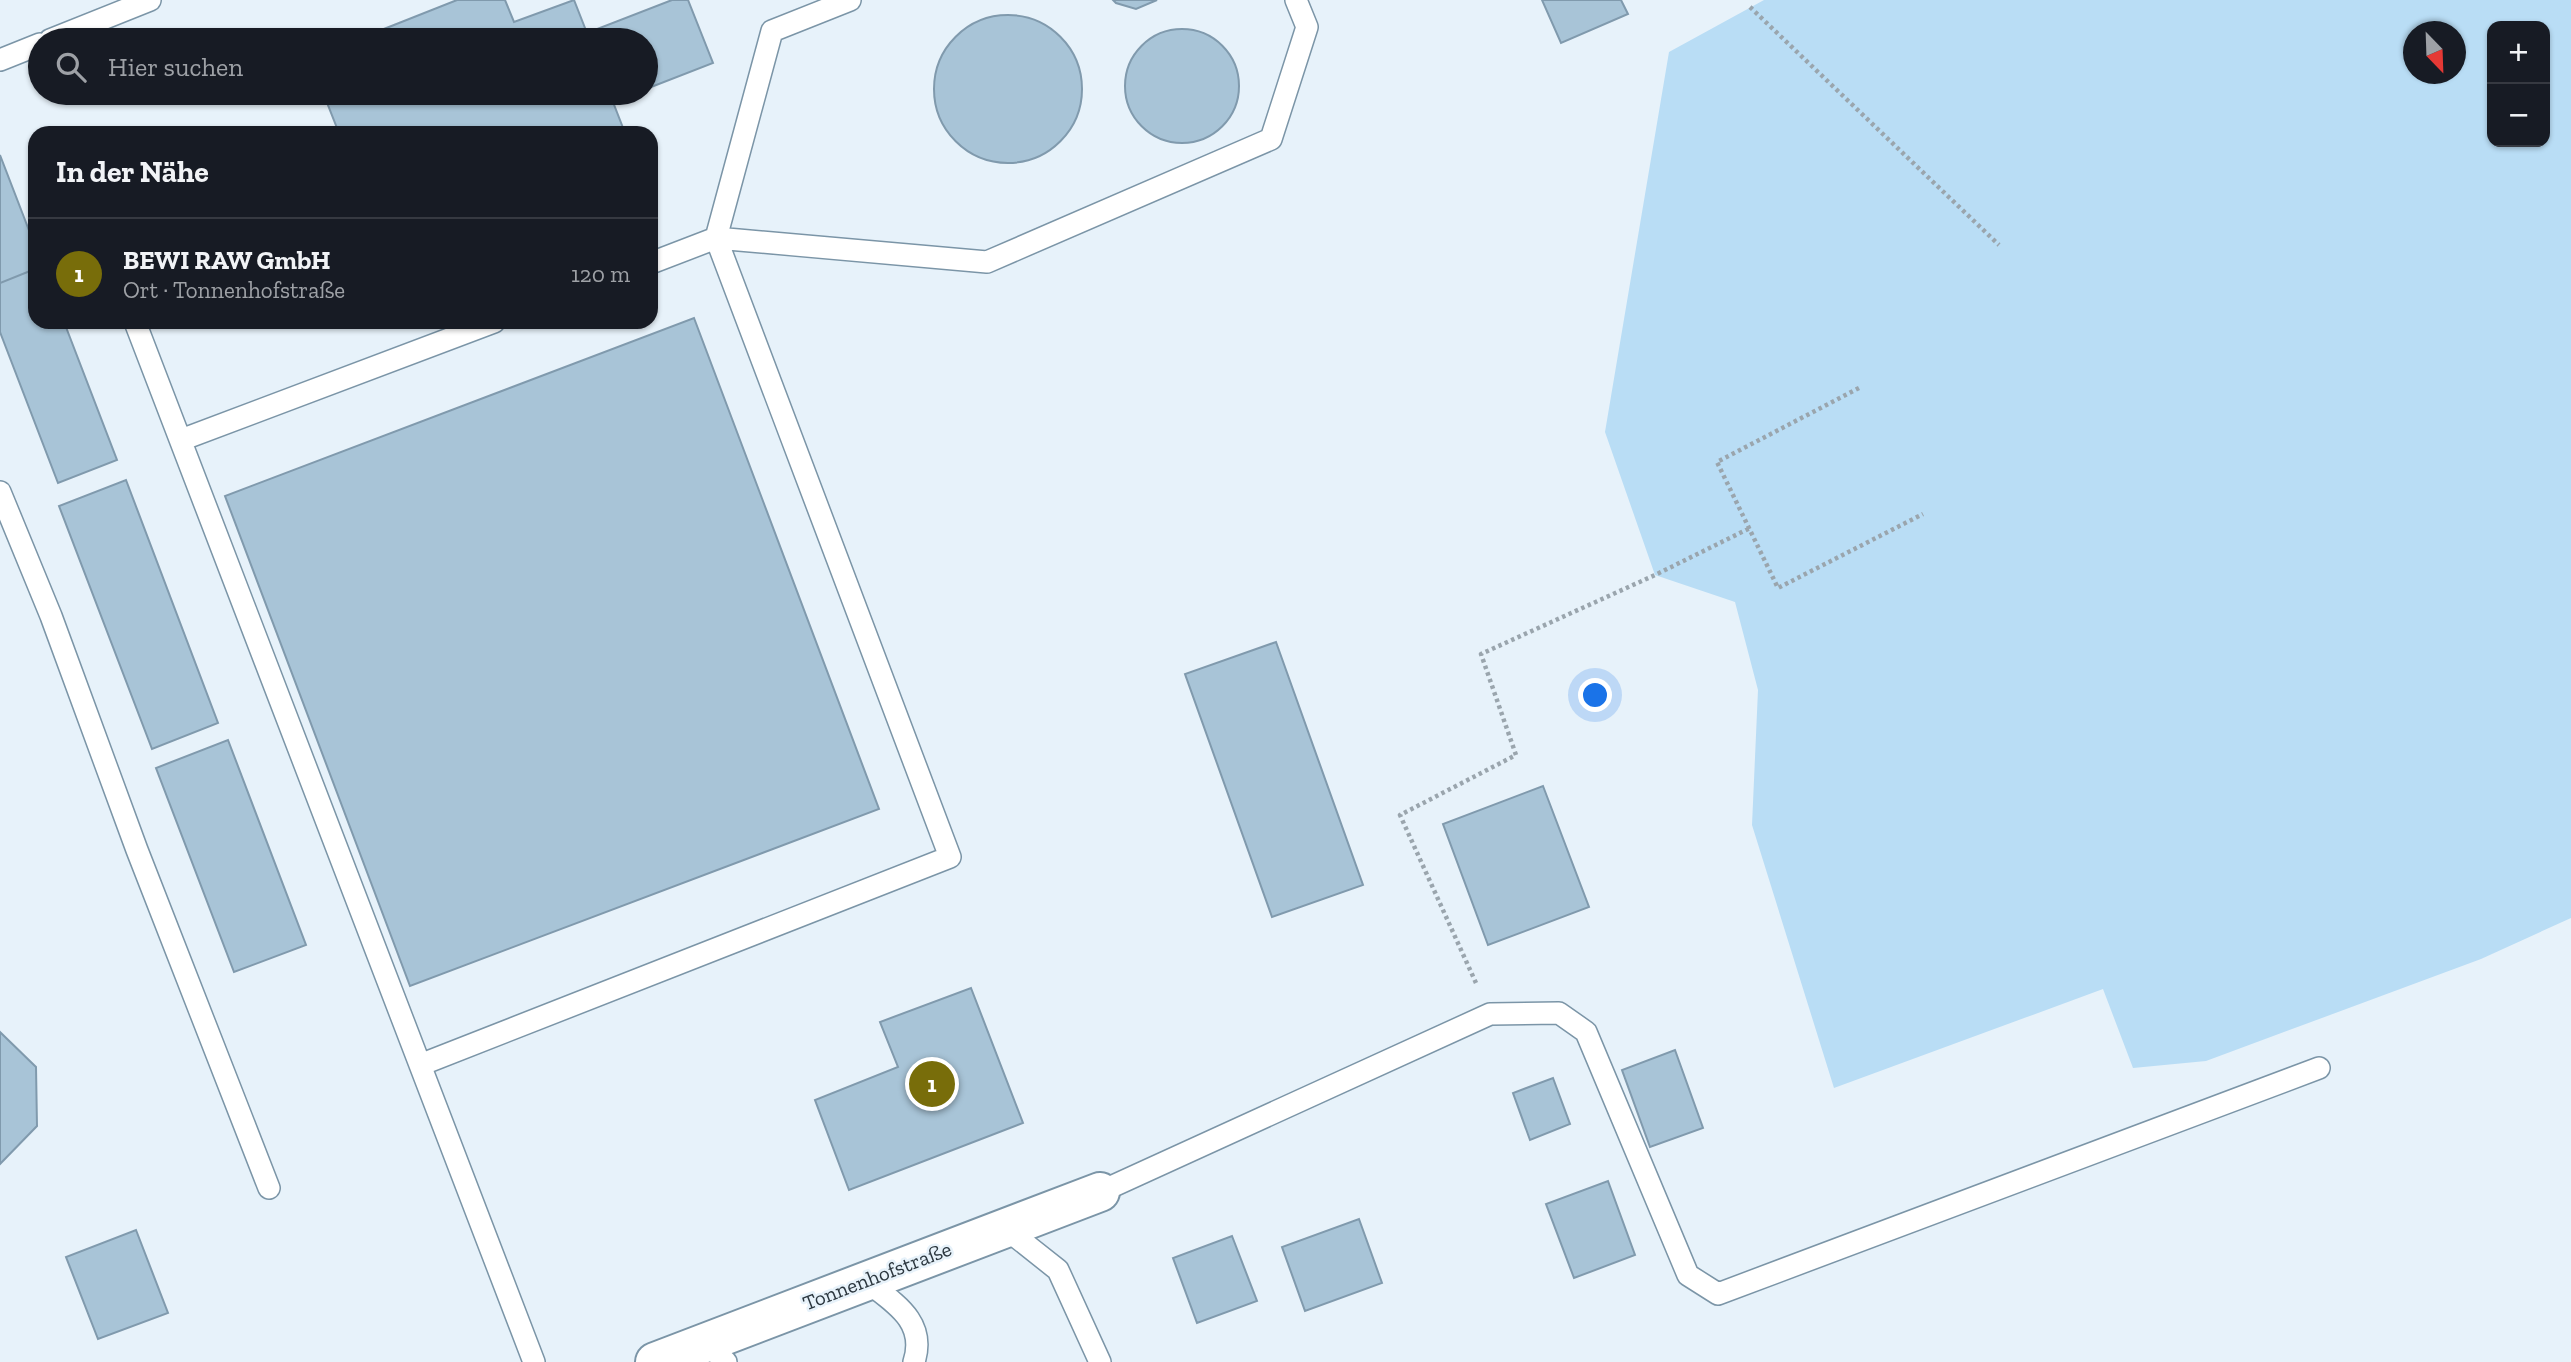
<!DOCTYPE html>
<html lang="de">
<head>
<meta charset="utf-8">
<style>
  :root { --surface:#171b24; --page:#242831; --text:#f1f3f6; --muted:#9ea1a6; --line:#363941; --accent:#786d0a }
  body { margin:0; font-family:"Zilla Slab",serif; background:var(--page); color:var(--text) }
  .controls { position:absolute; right:21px; top:21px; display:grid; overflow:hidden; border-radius:14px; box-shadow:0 2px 5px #0004 }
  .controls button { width:63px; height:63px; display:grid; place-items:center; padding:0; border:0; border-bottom:2px solid var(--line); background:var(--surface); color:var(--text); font:35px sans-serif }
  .compass { position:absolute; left:2403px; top:21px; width:63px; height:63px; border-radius:50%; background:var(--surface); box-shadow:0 2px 5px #0004; rotate:157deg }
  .you { position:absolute; left:1596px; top:696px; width:24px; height:24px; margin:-18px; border:5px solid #fff; border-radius:50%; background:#1a73e8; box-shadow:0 0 0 10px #1a73e833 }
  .badge { display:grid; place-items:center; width:46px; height:46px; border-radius:50%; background:var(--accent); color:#fff; font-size:23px; font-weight:700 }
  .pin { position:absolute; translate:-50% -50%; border:4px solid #fff; box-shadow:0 2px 7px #0006 }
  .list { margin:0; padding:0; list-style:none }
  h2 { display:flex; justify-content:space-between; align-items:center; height:91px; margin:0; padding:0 28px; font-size:30px }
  h2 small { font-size:23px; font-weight:400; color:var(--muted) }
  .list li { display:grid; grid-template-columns:46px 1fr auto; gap:21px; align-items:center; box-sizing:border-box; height:112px; padding:0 28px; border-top:2px solid var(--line) }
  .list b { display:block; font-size:26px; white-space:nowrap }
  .list p { margin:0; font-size:23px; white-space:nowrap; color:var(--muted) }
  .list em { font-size:23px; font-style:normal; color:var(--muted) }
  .icon { flex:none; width:38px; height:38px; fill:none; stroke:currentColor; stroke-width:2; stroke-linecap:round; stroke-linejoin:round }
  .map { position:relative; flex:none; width:2571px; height:1362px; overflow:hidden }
  .search { position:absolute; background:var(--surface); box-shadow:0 2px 5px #0004; left:28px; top:28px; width:630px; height:77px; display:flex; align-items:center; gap:18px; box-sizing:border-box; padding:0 24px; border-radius:38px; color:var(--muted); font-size:26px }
  .panel { position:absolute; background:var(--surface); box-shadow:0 2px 5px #0004; left:28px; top:126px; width:630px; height:203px; border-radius:21px }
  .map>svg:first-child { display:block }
  .water { fill:#b9ddf5; fill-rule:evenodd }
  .building { fill:#a8c4d7; stroke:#809aad; stroke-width:2 }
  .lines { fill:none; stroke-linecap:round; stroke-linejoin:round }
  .lane-casing { stroke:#7b95a7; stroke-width:24 }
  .street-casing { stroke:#7b95a7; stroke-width:42 }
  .path { stroke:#9aa5ad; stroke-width:4.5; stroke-dasharray:3.5 3.5; stroke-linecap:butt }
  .lane { stroke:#fff; stroke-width:21 }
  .street { stroke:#fff; stroke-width:38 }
  .labels { text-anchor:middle; stroke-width:5; stroke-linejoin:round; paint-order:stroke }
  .street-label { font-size:21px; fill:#2b363e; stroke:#e7f2fa }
</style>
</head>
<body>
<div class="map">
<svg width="2571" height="1362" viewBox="0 0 2571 1362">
  <rect width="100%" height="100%" fill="#e7f2fa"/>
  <path class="water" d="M1764,0H2571V918L2481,959L2206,1061L2133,1068L2103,989L1834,1088L1752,825L1758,690L1735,602L1655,575L1605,432L1669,52ZM2492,26H2545V142H2492ZM2414,32H2456V74H2414Z"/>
  <path class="building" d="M457,0H505L514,22L574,0L587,33L672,0H688L713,63L646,89V40H356Z
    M1113,0H1157L1136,9L1116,3Z
    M1542,0H1621L1628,14L1561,43Z
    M934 89a74 74 0 1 1 148 0a74 74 0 1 1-148 0Z
    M1125 86a57 57 0 1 1 114 0a57 57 0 1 1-114 0Z
    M330,93H636L613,102L625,133H339L324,95Z
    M0,155L35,246V269L0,283Z
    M35,269V322H64L117,460L58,483L0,332V283Z
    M694,318L879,809L410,986L225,496Z
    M126,480L218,723L152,749L59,506Z
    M1276,642L1363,885L1272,917L1185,674Z
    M228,740L306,945L234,972L156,768Z
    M1543,786L1589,907L1488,945L1443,824Z
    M971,988L1023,1123L849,1190L815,1100L898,1067L880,1022Z
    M0,1032L36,1067L37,1126L0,1164Z
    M1675,1050L1703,1128L1650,1147L1622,1070Z
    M1553,1078L1570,1124L1530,1140L1513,1093Z
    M1608,1181L1635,1255L1574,1278L1546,1204Z
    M1359,1219L1382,1283L1305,1311L1282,1247Z
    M136,1230L168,1313L98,1339L66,1257Z
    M1232,1236L1257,1301L1197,1323L1173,1258Z"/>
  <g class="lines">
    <g class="lane-casing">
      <path id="lane" d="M850,0L772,31L716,238L987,262L1271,139L1307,27L1296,0
        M50,40L150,0
        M0,60L40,44
        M135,322L534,1362
        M181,440L494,322
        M0,492L51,616L137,850L269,1188
        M420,1065L950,857L716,238L651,263
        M1100,1192L1490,1014L1559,1013L1586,1032L1688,1275L1718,1294L2319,1068
        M1005,1228L1058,1270L1100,1362
        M866,1281C894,1303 927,1321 914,1362
        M705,1342L726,1362"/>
    </g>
    <g class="street-casing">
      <path id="street" d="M655,1362L1100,1192"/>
    </g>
    <path class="path" d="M1750,7L1999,245
      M1859,388L1717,462L1778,588L1923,514
      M1476,983L1400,815L1516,755L1481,654L1655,575L1750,528"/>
    <use href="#lane" class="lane"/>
    <use href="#street" class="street"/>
  </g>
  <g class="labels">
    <g class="street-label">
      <text transform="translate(877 1276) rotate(-21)" y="7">Tonnenhofstraße</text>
    </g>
  </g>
</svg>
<div class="controls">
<button>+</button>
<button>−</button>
</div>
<svg class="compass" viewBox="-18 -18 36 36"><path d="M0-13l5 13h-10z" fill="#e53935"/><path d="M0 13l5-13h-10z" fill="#9ea1a6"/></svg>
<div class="you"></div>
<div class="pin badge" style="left:932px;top:1084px">1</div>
<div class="search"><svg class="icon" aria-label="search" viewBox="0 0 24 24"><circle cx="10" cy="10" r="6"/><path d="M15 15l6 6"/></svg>Hier suchen</div>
<section class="panel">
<h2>In der Nähe<small></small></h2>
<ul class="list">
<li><span class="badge">1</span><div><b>BEWI RAW GmbH</b><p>Ort · Tonnenhofstraße</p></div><em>120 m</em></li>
</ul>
</section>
</div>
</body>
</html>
